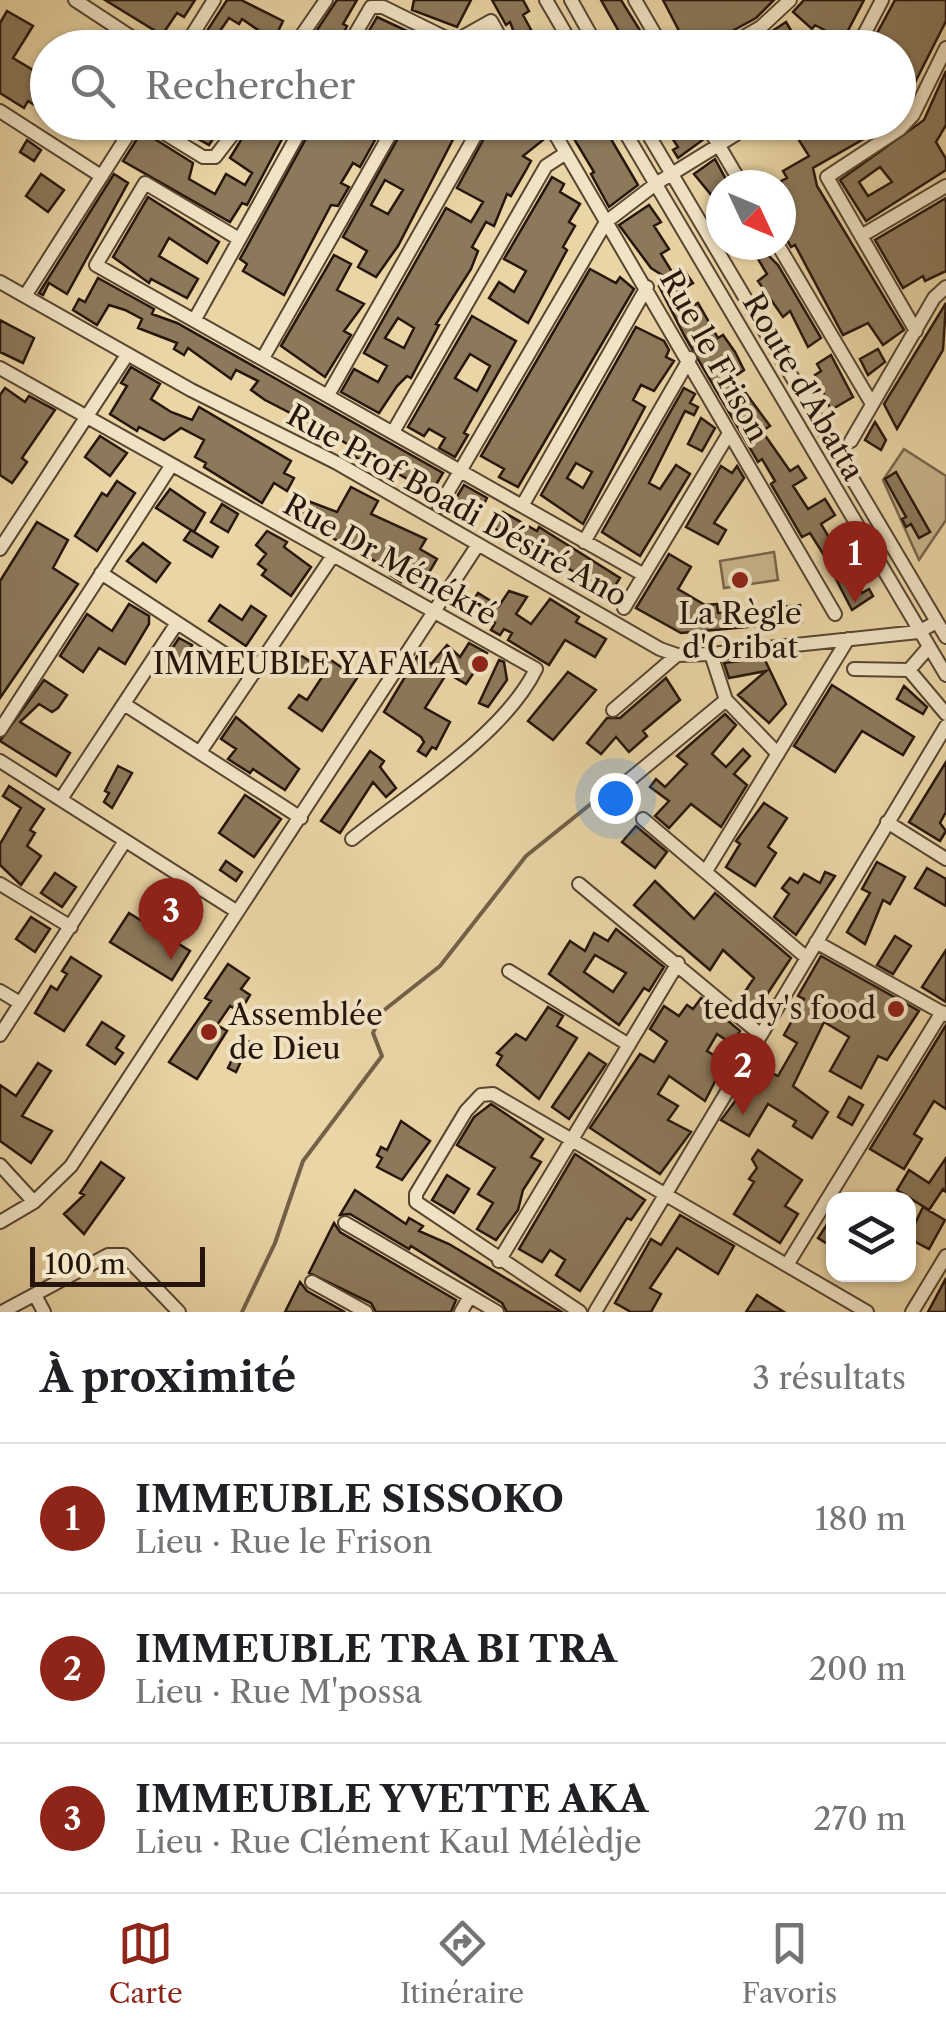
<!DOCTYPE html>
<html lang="fr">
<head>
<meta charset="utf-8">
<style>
  :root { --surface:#fff; --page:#f2f2f2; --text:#202124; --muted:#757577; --line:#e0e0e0; --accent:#8f2418 }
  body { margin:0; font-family:"Libre Caslon Text",serif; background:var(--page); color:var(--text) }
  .controls { position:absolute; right:30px; bottom:30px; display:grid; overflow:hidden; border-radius:20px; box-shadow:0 2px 8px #0004 }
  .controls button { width:90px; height:90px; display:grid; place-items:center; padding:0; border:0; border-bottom:2px solid var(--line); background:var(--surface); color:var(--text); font:50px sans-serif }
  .compass { position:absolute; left:706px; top:170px; width:90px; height:90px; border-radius:50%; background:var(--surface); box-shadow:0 2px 8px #0004; rotate:134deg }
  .scale { position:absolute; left:30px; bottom:25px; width:175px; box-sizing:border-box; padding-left:10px; border:5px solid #26150a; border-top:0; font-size:28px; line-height:35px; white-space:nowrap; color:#26150a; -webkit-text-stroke:8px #f1e4c5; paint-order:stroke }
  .you { position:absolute; left:615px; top:798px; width:35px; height:35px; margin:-25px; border:8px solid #fff; border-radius:50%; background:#1a73e8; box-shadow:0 0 0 15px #1a73e833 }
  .badge { display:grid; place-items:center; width:65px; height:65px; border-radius:50%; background:var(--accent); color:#fff; font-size:32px; font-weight:700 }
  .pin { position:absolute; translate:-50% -82px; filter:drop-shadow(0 2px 5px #0008) }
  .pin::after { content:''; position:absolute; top:52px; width:35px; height:30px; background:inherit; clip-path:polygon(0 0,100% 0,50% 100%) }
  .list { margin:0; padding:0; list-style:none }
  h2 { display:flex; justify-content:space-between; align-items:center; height:130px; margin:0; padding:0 40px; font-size:42px }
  h2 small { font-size:32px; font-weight:400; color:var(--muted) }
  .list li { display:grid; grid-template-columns:65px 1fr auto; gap:30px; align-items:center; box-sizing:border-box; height:150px; padding:0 40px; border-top:2px solid var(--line) }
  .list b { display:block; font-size:38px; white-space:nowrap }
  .list p { margin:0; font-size:32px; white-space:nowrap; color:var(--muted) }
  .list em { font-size:32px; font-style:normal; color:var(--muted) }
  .icon { flex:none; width:55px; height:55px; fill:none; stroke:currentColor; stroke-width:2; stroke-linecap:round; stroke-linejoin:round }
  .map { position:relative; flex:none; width:946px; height:1312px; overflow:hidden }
  .search { position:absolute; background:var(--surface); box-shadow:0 2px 8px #0004; left:30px; right:30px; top:30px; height:110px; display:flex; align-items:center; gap:25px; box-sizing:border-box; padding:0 35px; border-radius:55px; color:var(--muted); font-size:38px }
  .sheet { height:580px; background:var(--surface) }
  nav { display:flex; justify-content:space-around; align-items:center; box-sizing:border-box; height:140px; border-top:2px solid var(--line); background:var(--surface); font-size:28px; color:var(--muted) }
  nav a { display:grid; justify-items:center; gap:5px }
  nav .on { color:var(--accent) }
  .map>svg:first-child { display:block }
  .green { fill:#c9b48b; stroke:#78644a; stroke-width:2.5 }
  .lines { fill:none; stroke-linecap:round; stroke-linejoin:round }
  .stream { stroke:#736148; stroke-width:4 }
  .building { fill:#8c795b; stroke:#26150a; stroke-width:2.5; fill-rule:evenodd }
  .minor-casing { stroke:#574531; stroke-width:16 }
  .minor { stroke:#f1e4c5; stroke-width:12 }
  .poi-dot { fill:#8f2418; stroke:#f1e4c5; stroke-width:4 }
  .labels { text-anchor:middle; stroke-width:8; stroke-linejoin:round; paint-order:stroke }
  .street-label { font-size:30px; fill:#26150a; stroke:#f1e4c5 }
  .poi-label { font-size:30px; fill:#26150a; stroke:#f1e4c5; text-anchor:end }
</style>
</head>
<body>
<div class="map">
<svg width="946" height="1312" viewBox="0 0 946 1312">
  <rect width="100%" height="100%" fill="#ead5a6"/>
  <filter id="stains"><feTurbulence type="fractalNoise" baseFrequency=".002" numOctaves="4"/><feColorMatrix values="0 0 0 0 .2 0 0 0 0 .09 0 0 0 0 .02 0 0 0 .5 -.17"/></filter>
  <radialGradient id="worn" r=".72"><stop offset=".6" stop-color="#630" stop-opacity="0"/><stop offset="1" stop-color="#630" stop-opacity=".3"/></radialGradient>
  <path class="green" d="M904,449L946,476V520L919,560L883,480Z
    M774,552L778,580L724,588L720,561Z"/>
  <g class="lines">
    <path class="stream" d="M242,1312L275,1243L303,1161L382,1056L373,1033L383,1011L440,966L526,856L663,746"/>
  </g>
  <path class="building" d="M105,0H195L184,17L177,13L162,35Z
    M227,0H241L283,21L271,46L256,48L251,44L258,30L242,19L239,24L229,18L208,48H196Z
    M337,0H357L343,24L347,26L337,48L307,45Z
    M414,0H471L457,27L412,10Z
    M492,0H523L529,11L523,15L541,48H520L510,22L506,25Z
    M601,0H621L651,48H623L618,40L622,37Z
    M663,0H774L756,18L701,48H688Z
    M804,0H864L843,40L815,25L812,29L793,12Z
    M895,0H946V21L898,116V48H869Z
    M7,11L33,26L13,58L48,79V89L36,106L28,101L24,108L0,93V23Z
    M377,17L431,42L428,48H359Z
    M786,22L799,44L756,48L754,43Z
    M946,71V125L936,142L946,159V170L866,221L840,180L924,120ZM880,167L892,182L868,196L859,182Z
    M168,122H224L209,145Z
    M252,122H291L247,205L242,203L230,222L123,161L142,131L193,163L189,179L215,194L226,174L245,185L252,173L230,158Z
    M315,122H366L380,131L360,167L353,163L341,183L349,187L338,206L331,205L284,295L243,271L247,264L240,259Z
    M407,122H462L398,246L376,277L358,267L367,251L343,237ZM385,180L403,190L388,214L371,205Z
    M493,122H532L543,140L523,156L531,161L525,172L511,196L507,194L494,226L486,222L472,247L478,251L471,269L436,324L439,325L411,378L407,376L397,386L379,413L341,392L354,369L378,382L387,366L364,353L446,208L471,222L483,202L457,188ZM398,318L414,328L404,348L385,338Z
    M564,122H601L638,185L609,207L591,174L594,172Z
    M677,122H693L704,139L678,158L673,150L678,147L670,135L680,128Z
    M784,122H871L876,132L813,168L817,186L904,330L883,345L868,323L843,335L795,245L791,247L781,230V181L787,178L783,171L809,156L792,129L780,137L775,129Z
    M27,140L41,150L34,161L20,152Z
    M715,159L729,185H721V207L694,174Z
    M41,174L64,190L48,212L26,196Z
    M114,174L128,183L67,294L49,283L43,295L39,293Z
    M552,177L564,184L560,192L580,204L569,222L575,226L563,247L567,250L528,323L489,298L499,282L514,292L526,271L504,259Z
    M148,197L219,242L207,263L169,238L159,256L198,279L187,298L151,279L149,283L113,257Z
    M946,198V271L925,281L923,276L903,288L875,240Z
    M649,205L661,222L654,226L669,249L661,254L672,272L681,266L693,283L683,289L692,306L698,303L718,338L723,335L735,352L744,370L734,377L770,426L762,431L790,471L798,466L806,478L793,486L808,509L825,499L835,515L821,524L834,546L846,538L855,552L848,556L858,572L852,576L862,593L869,589L873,596L852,610L822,552L810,533L802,537L771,484L775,481L762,459L758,462L685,337L659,286L662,275L651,268L619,225Z
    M758,245L778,265L821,338L808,347L790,311L783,317L758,281L767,274L752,249Z
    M334,255L351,264L337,290L364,304L344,331L351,335L325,377L281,346Z
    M590,269L616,283L620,277L634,289L518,487L499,477L504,469L481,456Z
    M98,278L154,309L152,314L177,323L443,473L431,493L373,459L369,465L349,453L352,447L329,433L265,400L251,390L258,381L236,370L231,379L188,348L184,355L174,349L177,343L138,328L142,319L125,310L109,305L97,325L73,310L79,299L85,302Z
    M946,303L943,350L897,429L884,404Z
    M472,316L516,341L464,433L468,435L455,457L439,448L445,438L429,429L424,436L408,427ZM470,354L490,366L477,391L455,378Z
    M0,320L34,338L23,363L0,352Z
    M636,327L664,341L669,350L666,357L674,361L654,391L641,385L633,400L645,407L583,524L541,495ZM576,463L592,472L583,488L567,478Z
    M878,349L885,362L868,375L860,359Z
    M831,355L853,397L831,410L815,375L821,371L817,364Z
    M131,367L160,384L151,399L171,412L192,420L199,407L291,461L284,473L294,478L287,491L274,483L262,503L204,467L206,463L195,457L204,440L181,428L164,440L139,427L137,431L110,414L127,386L121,383Z
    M5,388L25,402L29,396L55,410L22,458L27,462L12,483L0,475V395Z
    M684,388L695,394L690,403L698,407L694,415L685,411L649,483L660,489L676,465L690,474L640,556L602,532Z
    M701,418L715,428L702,451L688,444Z
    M875,422L886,440L881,450L865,440Z
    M100,436L127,453L110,476L85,457Z
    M721,466L732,473L737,466L744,478L714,523L726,530L718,544L686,527Z
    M896,472L930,532L919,538L911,524L906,527L902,519L906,517L885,479Z
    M117,481L135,493L97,551L75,536L102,493L107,496Z
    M464,485L487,498L479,513L459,505L456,511L450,508Z
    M351,487L378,501L371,514L426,539L420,549L437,559L423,583L406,572L401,582L390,575L393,571L294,517L303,499L337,512Z
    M170,489L205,513L194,532L156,508Z
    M222,504L238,514L228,532L211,522Z
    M503,512L537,531L539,527L620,578L611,592L494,528Z
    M37,522L68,540L53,568L78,584L0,698V581Z
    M191,530L218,547L212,557L184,540Z
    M267,531L287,542L284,547L311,567L291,596L262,575L266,570L258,564L266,554L256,545Z
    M143,543L170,563L156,582L127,561Z
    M669,554L691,567L678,589L705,605L717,604L718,613L800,605L802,622L681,633L636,608Z
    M509,591L527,597L516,614L531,624L550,599L579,617L576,622L606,639L595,657L565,640L549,665L508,640L512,633L504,629L500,635L491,630L495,623L469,607L478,593L499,606Z
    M129,604L149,616V624L125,664L99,648L83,672L60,656L87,614L112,631Z
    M220,605L242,620L251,606L266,616L246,646L209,621Z
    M179,638L192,645L180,669L164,661Z
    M469,643L487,653L466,684L447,673L425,708L450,722L436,749L432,747L426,756L418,751L424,742L421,737L384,712L418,655L431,664L447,645L460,657Z
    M300,655L311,662L302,676L287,667Z
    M325,656L357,678L322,731L289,708L299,695L307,700L324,674L317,669Z
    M764,658L786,704L769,723L738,695L766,671L729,678L724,663Z
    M499,660L504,662L507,680L488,707L479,703Z
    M568,672L596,690L553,740L528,721Z
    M666,678L680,700L643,731L647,736L629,752L616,737L601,754L587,743L607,718H620Z
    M44,680L67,695L58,708L52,712L39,704L20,722L70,753L56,776L0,741Z
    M832,685L914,737L903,755L862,731L835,772L794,746Z
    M904,686L927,707L923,714L897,699Z
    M725,714L736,725L712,754L726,767L743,749L750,756L734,774L747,785L721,827L691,804L669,828L655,816L669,801L650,787L656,779L665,787L687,764L677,756Z
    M236,717L299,769L285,790L253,769L250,773L228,759L236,749L221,739Z
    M370,751L384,761L380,767L396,788L386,797L373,782L340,833L321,821Z
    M946,762V812L940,823L946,831L940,841L909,822Z
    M118,766L132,773L112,808L104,802L109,793L105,791Z
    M9,786L44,809L30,830L35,833L27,846L41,856L21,885L0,865V844L21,808L3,796Z
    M245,795L281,819L254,857L219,833Z
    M764,803L787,818L768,847L776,853L755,886L726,867L740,844L736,841Z
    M636,826L667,852L655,868L622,842Z
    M226,861L242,872L236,881L220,870Z
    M877,862L905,877L890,904L883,900L865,944L847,932L870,893L862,889Z
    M927,868L946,879V906L915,888Z
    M825,872L835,876L796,935L774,917L789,894L782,888L790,878L798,883L804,874L820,883Z
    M55,873L76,887L62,907L41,893Z
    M655,881L694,919L715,893L791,958L754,1014L738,1002L754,978L723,950L710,970L634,905Z
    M129,913L190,951L172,980L110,942Z
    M31,917L50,929L35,952L16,939Z
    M616,929L664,967L649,991L644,988L619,1025L549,974L570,941L585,951L594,933L608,941ZM595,955L626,973L613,992L584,972Z
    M895,936L911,946L893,974L877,965Z
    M946,950V1002L922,987Z
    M821,956L919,1011L887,1060L878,1056L861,1088L830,1071L849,1037L824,1022L793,1086L828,1112L812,1138L793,1126L796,1121L768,1104L749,1136L721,1120L754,1076L766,1082L771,1073L778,1076L797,1043L784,1035L804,999L798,996Z
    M71,957L101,976L64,1031L35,1013L51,986L57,990L67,974L62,971Z
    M228,964L249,978L241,989L250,995L240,1012L230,1006L217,1025L227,1031L197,1079L169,1062L211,1001L205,998Z
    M701,998L740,1031L732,1044L717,1034L707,1051L725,1062L705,1101L669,1076L658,1094L678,1106L668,1120L691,1132L660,1174L590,1128L640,1054L654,1062L667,1041L650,1029L664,1006L679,1016L687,1005L693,1009Z
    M548,1007L563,1016L557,1026L577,1038L539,1099L497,1065L502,1056L497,1053L516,1034L526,1040Z
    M102,1022L124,1036L116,1048L123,1053L115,1064L87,1045Z
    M946,1025V1109L934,1101L914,1134L922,1139L904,1169L870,1149Z
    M242,1039L250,1042L236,1072L228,1068Z
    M589,1053L606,1064L569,1119L552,1107Z
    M38,1063L51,1071L22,1116L52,1131L31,1163L0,1141V1085L16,1096Z
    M849,1097L863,1105L852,1125L838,1117Z
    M491,1104L543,1139L531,1157L541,1162L523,1190L518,1210L496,1240L477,1229L493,1203L478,1194L495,1168L457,1145L474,1117Z
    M401,1121L430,1141L402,1180L377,1167L382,1158L377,1155L381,1147L387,1150Z
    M758,1150L802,1180L785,1206L798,1214L780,1243L734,1214L754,1182L749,1179L757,1168L752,1159Z
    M575,1154L645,1200L631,1220L627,1218L580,1291L556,1275L565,1260L550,1250L542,1262L519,1249Z
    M946,1158V1192L943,1189L929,1210L897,1190L909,1170L929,1183Z
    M101,1162L124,1178L84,1234L64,1214L84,1195L80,1193Z
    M447,1175L469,1189L454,1213L432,1200Z
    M355,1190L406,1224L409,1218L423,1226L419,1231L449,1244L562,1312H507L502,1303L411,1246L409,1249L350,1214L340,1215Z
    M923,1207L945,1220L929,1249L908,1238Z
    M834,1214V1248L818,1238Z
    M680,1215L734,1246L718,1274L677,1248L650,1288L661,1294L651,1312H631L615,1303L651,1239L661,1245Z
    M334,1223L340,1232L456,1300L451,1312H376L371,1303L309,1273Z
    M946,1278V1312H928Z
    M300,1282L307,1291L345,1312H285Z
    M757,1295L784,1312H746Z"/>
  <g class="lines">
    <g class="minor-casing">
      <path id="minor" d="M75,0L148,48
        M546,0L574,48
        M571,0L598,48
        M635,0L663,48
        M184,48L214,0
        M293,48L326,0
        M347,48L371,7H383L452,41
        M443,48L491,21L506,48
        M725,48L761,27L790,0
        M857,48L882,0
        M0,111L101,176
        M146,122L203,157H215L242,122
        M548,122L835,614
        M619,122L946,675
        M641,122L946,637
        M705,122L742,185
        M861,236L946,186
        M239,239L145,183L96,265L644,575
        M778,245L872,404
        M0,282L191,390L337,463L660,649L677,655L711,654L918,632L937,622
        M25,296L136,122
        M195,319L305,122
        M916,331L827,177L900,129L913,115L946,48
        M263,358L397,122
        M0,368L536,669C504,735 409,793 352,839
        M328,395L483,122
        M393,432L546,166L566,153
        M851,441L934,298L946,287
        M522,506L647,287
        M439,507L606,222L657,183L756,122
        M584,542L690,358
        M0,549L127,355
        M101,573L254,673
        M624,608L728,435
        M928,648L909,670L946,714
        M711,654L726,700L778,754
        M854,669L909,670
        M124,704L301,818
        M613,710L677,655
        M0,730L171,466
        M200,752L332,557
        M0,761L236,911
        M611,795L726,700
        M61,799L177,623
        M643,819L807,958
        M887,822L946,859
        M706,871L848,639
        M0,884L71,927
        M579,884L760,1034
        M816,942L946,1015
        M509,971L629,1045
        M0,991L20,1003
        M0,1035L125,841
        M0,1165L34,1202
        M0,1222L34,1202L71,1166L477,546
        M345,1223L497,1312
        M499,1261L678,963
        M787,1265L942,1012
        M312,1282L366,1312
        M35,1295L44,1312
        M2,1312L108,1255H124L179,1312
        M461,1312L470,1296
        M580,1312L416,1202V1194L466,1111L481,1095L493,1094L867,1312
        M595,1312L946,726
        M912,1312L946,1256"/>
    </g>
    <use href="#minor" class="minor"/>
  </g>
  <g class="poi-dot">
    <circle cx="740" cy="580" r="10"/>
    <circle cx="480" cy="664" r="10"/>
    <circle cx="896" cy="1009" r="10"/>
    <circle cx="209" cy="1032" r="10"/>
  </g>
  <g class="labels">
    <g class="street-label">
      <text transform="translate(714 356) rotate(61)" y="10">Rue le Frison</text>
      <text transform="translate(803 387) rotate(60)" y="10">Route d'Abatta</text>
      <text transform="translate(457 506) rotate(29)" y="10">Rue Prof Boadi Désiré Ano</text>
      <text transform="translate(390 560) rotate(29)" y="10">Rue Dr Ménékré</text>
    </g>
    <g class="poi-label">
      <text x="740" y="624" text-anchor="middle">La Règle<tspan x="740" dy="34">d'Oribat</tspan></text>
      <text x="460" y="674">IMMEUBLE YAFALA</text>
      <text x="876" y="1019">teddy's food</text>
      <text x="229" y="1025" text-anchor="start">Assemblée<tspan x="229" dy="34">de Dieu</tspan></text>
    </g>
  </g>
  <rect width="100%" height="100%" filter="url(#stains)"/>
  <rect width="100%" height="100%" fill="url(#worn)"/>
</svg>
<div class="controls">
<button><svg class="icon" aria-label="layers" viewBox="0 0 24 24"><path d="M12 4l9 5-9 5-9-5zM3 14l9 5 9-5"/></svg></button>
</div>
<svg class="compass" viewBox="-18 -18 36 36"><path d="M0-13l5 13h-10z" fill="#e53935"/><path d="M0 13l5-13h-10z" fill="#757577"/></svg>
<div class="scale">100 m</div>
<div class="you"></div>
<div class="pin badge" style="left:855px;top:603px">1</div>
<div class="pin badge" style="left:743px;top:1115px">2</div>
<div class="pin badge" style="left:171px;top:960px">3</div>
<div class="search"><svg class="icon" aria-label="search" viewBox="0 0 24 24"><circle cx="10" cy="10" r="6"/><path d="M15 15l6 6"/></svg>Rechercher</div>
</div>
<section class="sheet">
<h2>À proximité<small>3 résultats</small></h2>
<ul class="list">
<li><span class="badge">1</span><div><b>IMMEUBLE SISSOKO</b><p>Lieu · Rue le Frison</p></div><em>180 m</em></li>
<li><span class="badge">2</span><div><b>IMMEUBLE TRA BI TRA</b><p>Lieu · Rue M'possa</p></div><em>200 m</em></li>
<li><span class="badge">3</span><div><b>IMMEUBLE YVETTE AKA</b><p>Lieu · Rue Clément Kaul Mélèdje</p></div><em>270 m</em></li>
</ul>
</section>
<nav>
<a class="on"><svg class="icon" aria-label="map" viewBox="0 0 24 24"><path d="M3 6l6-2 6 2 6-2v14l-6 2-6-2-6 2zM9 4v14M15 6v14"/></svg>Carte</a>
<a><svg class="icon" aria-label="directions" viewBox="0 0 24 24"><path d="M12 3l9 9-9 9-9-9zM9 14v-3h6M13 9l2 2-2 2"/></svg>Itinéraire</a>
<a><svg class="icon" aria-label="saved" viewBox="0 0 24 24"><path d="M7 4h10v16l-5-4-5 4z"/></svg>Favoris</a>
</nav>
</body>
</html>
